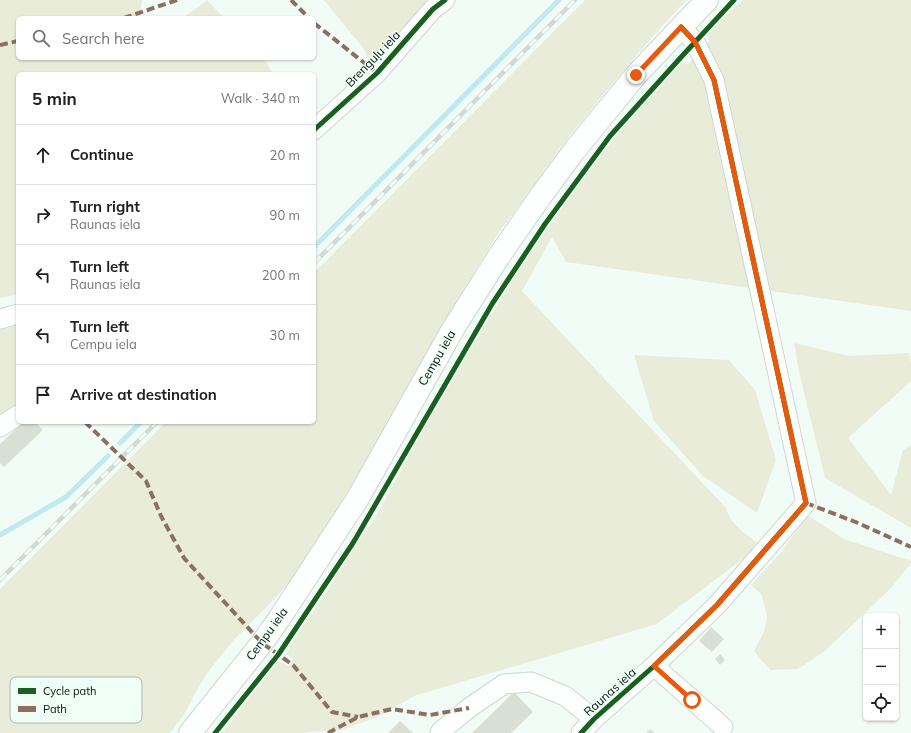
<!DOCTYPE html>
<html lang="en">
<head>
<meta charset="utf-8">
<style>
  :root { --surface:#fff; --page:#f2f2f2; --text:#202124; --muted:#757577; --line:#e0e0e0 }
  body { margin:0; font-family:Mulish,sans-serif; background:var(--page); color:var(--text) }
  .controls { position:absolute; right:12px; bottom:12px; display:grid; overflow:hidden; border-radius:6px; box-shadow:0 1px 3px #0004 }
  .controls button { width:36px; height:36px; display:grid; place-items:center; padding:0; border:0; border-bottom:1px solid var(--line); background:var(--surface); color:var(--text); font:20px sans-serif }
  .stop { position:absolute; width:12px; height:12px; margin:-9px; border:3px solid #ea580c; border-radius:50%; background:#fff }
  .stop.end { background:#ea580c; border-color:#fff; box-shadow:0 1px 4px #0008 }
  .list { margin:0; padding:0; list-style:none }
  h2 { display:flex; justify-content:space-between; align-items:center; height:52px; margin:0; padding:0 16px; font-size:17px }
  h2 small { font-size:13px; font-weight:400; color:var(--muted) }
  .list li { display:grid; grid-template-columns:26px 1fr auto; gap:12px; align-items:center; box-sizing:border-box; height:60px; padding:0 16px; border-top:1px solid var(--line) }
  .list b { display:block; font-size:15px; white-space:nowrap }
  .list p { margin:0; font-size:13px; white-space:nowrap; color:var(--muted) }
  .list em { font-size:13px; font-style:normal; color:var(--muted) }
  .icon { flex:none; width:22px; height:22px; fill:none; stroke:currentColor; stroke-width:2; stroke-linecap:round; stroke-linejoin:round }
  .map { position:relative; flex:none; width:911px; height:733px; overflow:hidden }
  .search { position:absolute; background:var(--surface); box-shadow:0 1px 3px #0004; left:16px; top:16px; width:300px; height:44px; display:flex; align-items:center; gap:10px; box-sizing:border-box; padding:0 14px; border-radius:6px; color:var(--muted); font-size:15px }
  .panel { position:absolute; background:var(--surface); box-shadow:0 1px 3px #0004; left:16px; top:72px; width:300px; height:352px; border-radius:6px }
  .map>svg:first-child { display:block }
  .green { fill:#e9ecd9 }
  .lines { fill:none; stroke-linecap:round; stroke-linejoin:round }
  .stream { stroke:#bfeaf0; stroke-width:5 }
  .building { fill:#d8e0d6 }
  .minor-casing { stroke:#ced7d2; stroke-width:21 }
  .major-casing { stroke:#ced7d2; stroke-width:24 }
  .minor { stroke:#fdfffe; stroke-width:19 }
  .major { stroke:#fdfffe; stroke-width:22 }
  .rail-casing { stroke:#d4d7d5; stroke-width:4.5 }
  .rail { stroke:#effff5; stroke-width:3; stroke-dasharray:9; stroke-linecap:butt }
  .quiet { stroke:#8d6e63; stroke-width:4; stroke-dasharray:8 4; stroke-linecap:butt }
  .cycleway-casing { stroke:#effff5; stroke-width:8 }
  .cycleway { stroke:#1b5e20; stroke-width:5 }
  .route { stroke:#ea580c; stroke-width:5 }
  .labels { text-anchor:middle; stroke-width:3; stroke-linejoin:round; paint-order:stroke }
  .street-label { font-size:12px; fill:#0a130e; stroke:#effff5 }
  .key { fill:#effff5; stroke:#aab8b0; stroke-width:1 }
  .key-label { font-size:11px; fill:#0a130e }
</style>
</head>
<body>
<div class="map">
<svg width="911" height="733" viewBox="0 0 911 733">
  <rect width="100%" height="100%" fill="#f2fcf6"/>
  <path class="green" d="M0,0H142L140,18H18V58H264L273,74H18V294L0,298Z
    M207,0L224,18H183Z
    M324,0H431L369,62L364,49Z
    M585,0H686L655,34L608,89L561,147L496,237L460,295L366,460L311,553L285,588L232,642L208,672L196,692L183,716L170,733H0V589L166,422H314V273Z
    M743,0H911V311L566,262L552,237L522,291L726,508C731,526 747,535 761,545L657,624L414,696L378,717L342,730L310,732L304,733H222L278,661L289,666L293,659L286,654L300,631L329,588L359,540L374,520L430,417L485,324L516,275L542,236L588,172L632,116L679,63L688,64L709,42L707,33Z
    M18,317V409L0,420V323Z
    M794,343L849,356L909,353L911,363V381L848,438L891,495L903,450L911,445V528L825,478L799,372Z
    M634,355L729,360L755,390L776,460L757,513L703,476L654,421Z
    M807,515L844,539L911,561V563L891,588L825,651L798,669L770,670L754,651L764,632L767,617L762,595L751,585L783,550Z"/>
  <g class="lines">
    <path class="stream" d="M314,247L559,0
      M120,443L141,422
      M0,535L66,497L108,456"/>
  </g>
  <path class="building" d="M23,422H35L43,430L4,467L0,463V444Z
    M711,627L724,639L712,652L699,641Z
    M720,654L725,660L720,665L715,659Z
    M514,692L533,712L511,733H472Z
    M400,721L413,733H388Z
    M650,729L655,733H646Z"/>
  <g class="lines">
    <g class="minor-casing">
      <path id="minor" d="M314,130L377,73L433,9L445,0
        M0,319L18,314
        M0,427L18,415
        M654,666L723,727
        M440,733L441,731L469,708L504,684L531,682L565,696L594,719
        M581,733L594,719L654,666L717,605L806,503L714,80L695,42L681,27"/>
    </g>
    <g class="major-casing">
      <path id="major" d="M190,733L262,643L279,619L358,498L453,329L499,256L540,197L574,151L636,75L707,0"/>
    </g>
    <use href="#minor" class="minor"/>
    <use href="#major" class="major"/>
    <g class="rail-casing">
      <path id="rail" d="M314,263L575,0
        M0,580L157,422"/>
    </g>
    <use href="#rail" class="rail"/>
    <path class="quiet" d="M291,0L309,18
      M124,18L177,0
      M314,23L377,73
      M0,45L18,41
      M85,422L146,481L161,516L184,558L262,643L293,665L332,712L358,717
      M806,503L858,523L911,547
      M328,733L358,717L392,709L430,715L469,708"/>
    <g class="cycleway-casing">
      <path id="cycleway" d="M314,130L377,73L433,9L445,0
        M215,733L278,655L353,543L492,304L545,224L610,136L683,55L734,0
        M581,733L594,719L654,666L717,605L806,503L714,80L695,42L681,27"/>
    </g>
    <use href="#cycleway" class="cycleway"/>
  </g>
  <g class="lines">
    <path class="route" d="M636,75L681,27L695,42L714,80L806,503L717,605L654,666L692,700"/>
  </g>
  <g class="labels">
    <g class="street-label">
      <text transform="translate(373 59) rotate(-46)" y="4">Brenguļu iela</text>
      <text transform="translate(437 358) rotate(-60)" y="4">Cempu iela</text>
      <text transform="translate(267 634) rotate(-54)" y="4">Cempu iela</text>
      <text transform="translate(610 692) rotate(-42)" y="4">Raunas iela</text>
    </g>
  </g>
  <rect x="10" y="677" width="132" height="46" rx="6" class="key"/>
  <rect x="18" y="688" width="18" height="6" fill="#1b5e20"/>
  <rect x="18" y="706" width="18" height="6" fill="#8d6e63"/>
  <g class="key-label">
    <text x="43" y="695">Cycle path</text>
    <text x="43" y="713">Path</text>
  </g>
</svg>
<div class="controls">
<button>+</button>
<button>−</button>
<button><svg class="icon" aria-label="locate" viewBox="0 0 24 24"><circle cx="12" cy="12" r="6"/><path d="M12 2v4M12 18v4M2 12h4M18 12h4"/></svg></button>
</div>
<div class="stop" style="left:692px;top:700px"></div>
<div class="stop end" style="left:636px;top:75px"></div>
<div class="search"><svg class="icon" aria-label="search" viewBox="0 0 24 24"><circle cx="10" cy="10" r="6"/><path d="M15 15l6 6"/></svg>Search here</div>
<section class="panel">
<h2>5 min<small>Walk · 340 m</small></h2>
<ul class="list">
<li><svg class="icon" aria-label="ahead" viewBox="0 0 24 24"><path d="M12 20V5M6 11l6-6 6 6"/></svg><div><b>Continue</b></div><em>20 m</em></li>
<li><svg class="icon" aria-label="right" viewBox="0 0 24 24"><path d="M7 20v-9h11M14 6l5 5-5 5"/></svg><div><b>Turn right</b><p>Raunas iela</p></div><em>90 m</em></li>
<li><svg class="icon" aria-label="left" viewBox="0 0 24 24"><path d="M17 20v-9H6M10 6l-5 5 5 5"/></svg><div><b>Turn left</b><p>Raunas iela</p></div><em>200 m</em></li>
<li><svg class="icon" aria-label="left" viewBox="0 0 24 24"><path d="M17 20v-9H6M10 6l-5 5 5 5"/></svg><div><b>Turn left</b><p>Cempu iela</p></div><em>30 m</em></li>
<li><svg class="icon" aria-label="arrive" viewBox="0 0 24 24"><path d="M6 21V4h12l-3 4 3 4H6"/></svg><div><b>Arrive at destination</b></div></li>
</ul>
</section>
</div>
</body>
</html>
